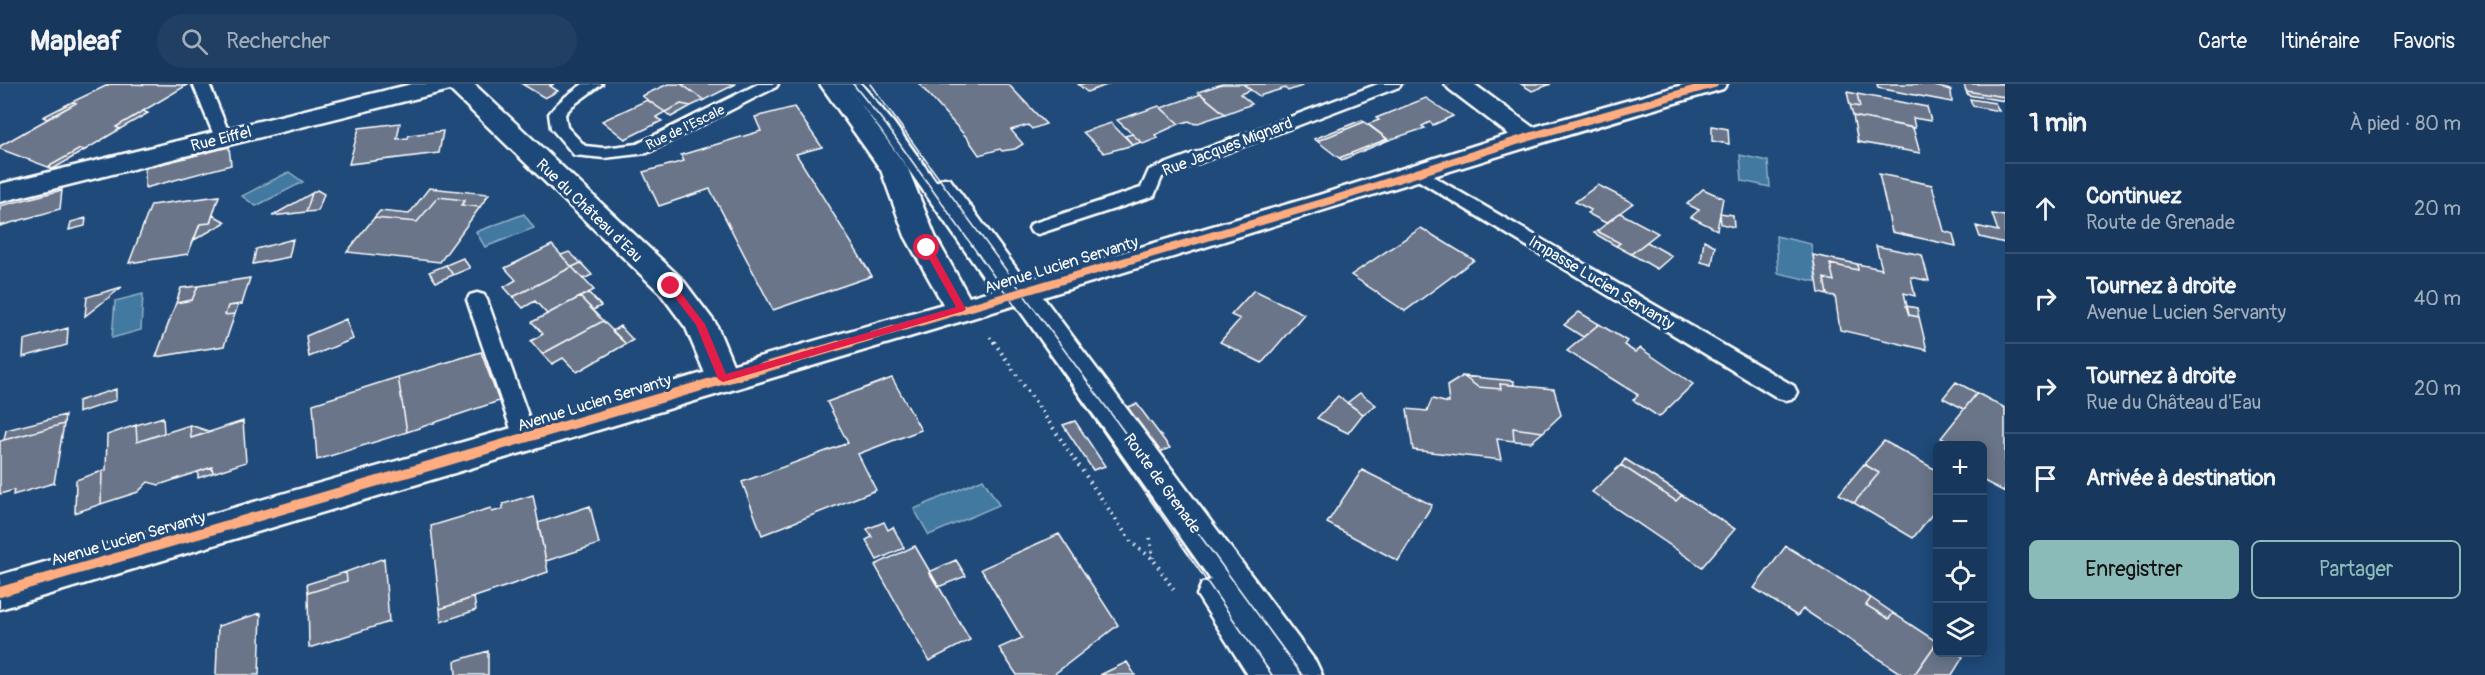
<!DOCTYPE html>
<html lang="fr">
<head>
<meta charset="utf-8">
<style>
  :root { --surface:#17385c; --page:#203f62; --text:#f1f3f6; --muted:#9eacbb; --line:#365272; --accent:#8bbbb9 }
  body { margin:0; font-family:Pangolin,sans-serif; background:var(--page); color:var(--text) }
  .controls { position:absolute; right:18px; bottom:18px; display:grid; overflow:hidden; border-radius:9px; box-shadow:0 3px 15px #0003 }
  .controls button { width:54px; height:54px; display:grid; place-items:center; padding:0; border:0; border-bottom:2px solid var(--line); background:var(--surface); color:var(--text); font:30px sans-serif }
  .stop { position:absolute; width:18px; height:18px; margin:-14px; border:4px solid #e11d48; border-radius:50%; background:#fff }
  .stop.end { background:#e11d48; border-color:#fff; box-shadow:0 2px 6px #0008 }
  .list { margin:0; padding:0; list-style:none }
  h2 { display:flex; justify-content:space-between; align-items:center; height:78px; margin:0; padding:0 24px; font-size:26px }
  h2 small { font-size:20px; font-weight:400; color:var(--muted) }
  .list li { display:grid; grid-template-columns:39px 1fr auto; gap:18px; align-items:center; box-sizing:border-box; height:90px; padding:0 24px; border-top:2px solid var(--line) }
  .list b { display:block; font-size:22px; white-space:nowrap }
  .list p { margin:0; font-size:20px; white-space:nowrap; color:var(--muted) }
  .list em { font-size:20px; font-style:normal; color:var(--muted) }
  .actions { display:flex; gap:12px; padding:18px 24px }
  .actions a { flex:1; padding:14px 0; border:2px solid var(--accent); border-radius:9px; text-align:center; font-size:21px; color:var(--accent) }
  .actions .main { background:var(--accent); color:#111 }
  .icon { flex:none; width:33px; height:33px; fill:none; stroke:currentColor; stroke-width:2; stroke-linecap:round; stroke-linejoin:round }
  .map { position:relative; flex:none; width:2005px; height:591px; overflow:hidden }
  header { display:flex; align-items:center; gap:36px; box-sizing:border-box; height:84px; padding:0 30px; background:var(--surface); border-bottom:2px solid var(--line) }
  header strong { font-size:28px }
  nav { display:flex; gap:33px; margin-inline-start:auto; font-size:21px }
  .search { width:420px; height:54px; background:var(--page); display:flex; align-items:center; gap:15px; box-sizing:border-box; padding:0 21px; border-radius:33px; color:var(--muted); font-size:22px }
  main { display:flex }
  aside { flex:1; background:var(--surface) }
  .map>svg:first-child { display:block }
  .water { fill:#4379a0; stroke:#8eafc6; stroke-width:1.5 }
  .building { fill:#6b758a; stroke:#fff; stroke-width:1.5 }
  .lines { fill:none; stroke-linecap:round; stroke-linejoin:round }
  .lane-casing { stroke:#fff; stroke-width:5 }
  .street-casing { stroke:#fff; stroke-width:5 }
  .secondary-casing { stroke:#fff; stroke-width:5 }
  .path-far1 { stroke:#fff; stroke-width:3; stroke-dasharray:1.5 4; stroke-linecap:butt }
  .path { stroke:#fff; stroke-width:4; stroke-dasharray:1.5 5; stroke-linecap:butt }
  .lane { fill:#1f4a7a; fill-rule:evenodd }
  .street { fill:#1f4a7a; fill-rule:evenodd }
  .secondary { fill:#1f4a7a; fill-rule:evenodd }
  .tram { stroke:#fff; stroke-width:1.5 }
  .cycleway-far1-casing { stroke:#1f4a7a; stroke-width:10 }
  .cycleway-casing { stroke:#1f4a7a; stroke-width:14 }
  .cycleway-far1 { stroke:#ffac80; stroke-width:8 }
  .cycleway { stroke:#ffac80; stroke-width:10 }
  .route { fill:#e11d48 }
  .labels { text-anchor:middle; stroke-width:6; stroke-linejoin:round; paint-order:stroke }
  .far-street-label { font-size:14px; fill:#fff; stroke:#1f4a7a }
  .street-label { font-size:16px; fill:#fff; stroke:#1f4a7a }
</style>
</head>
<body>
<header>
<strong>Mapleaf</strong>
<div class="search"><svg class="icon" aria-label="search" viewBox="0 0 24 24"><circle cx="10" cy="10" r="6"/><path d="M15 15l6 6"/></svg>Rechercher</div>
<nav><a>Carte</a><a>Itinéraire</a><a>Favoris</a></nav>
</header>
<main>
<div class="map">
<svg width="2005" height="591" viewBox="0 0 2005 591">
  <rect width="100%" height="100%" fill="#1f4a7a"/>
  <filter id="ink" filterUnits="userSpaceOnUse"><feTurbulence type="fractalNoise" baseFrequency=".0167" numOctaves="2"/><feDisplacementMap in="SourceGraphic" scale="12" xChannelSelector="R" yChannelSelector="G"/><feConvolveMatrix kernelMatrix="1 2 1 2 8 2 1 2 1" color-interpolation-filters="sRGB"/></filter>
  <g filter="url(#ink)">
    <path class="water" d="M1740,71L1768,77L1770,103L1742,97Z
      M289,88L303,98L256,122L242,112Z
      M524,130L534,144L485,163L476,148Z
      M1776,152L1811,160L1816,197L1818,198L1778,189Z
      M143,210L141,246L112,254L115,217Z
      M983,395L999,421L929,451L914,425Z"/>
    <path class="building" d="M110,0L187,1L116,43L120,45L85,66L80,65L48,83L0,65V62L76,19L72,18Z
      M522,0H554L550,2L558,7L545,14Z
      M668,0H681L704,16L691,22L681,20L665,28L642,12Z
      M681,0H736L704,16Z
      M919,0H1008L1046,40L1032,45L1028,41L1011,46L1023,60L1015,65L1002,67L1000,65L979,71L968,55Z
      M1078,0H1110L1087,8Z
      M1222,0H1243L1251,6L1240,10L1252,20L1225,30L1198,8Z
      M1243,0H1299L1302,2L1288,7L1285,4L1259,12Z
      M1521,0H1551L1532,7Z
      M1877,0H1926L1951,6L1952,18L1878,4Z
      M1964,0H2005V13L1966,7Z
      M1966,7L2005,13V17L1968,11Z
      M1847,8L1857,10L1860,23L1850,21Z
      M1201,10L1225,30L1195,40L1189,37L1179,40L1161,24Z
      M1857,10L1927,23L1931,37L1913,34L1915,44L1853,32L1850,21L1860,23Z
      M1426,14L1453,32L1433,41L1430,38L1422,42L1425,44L1389,56L1368,40L1379,36L1376,34Z
      M1970,15L1995,19L1999,27L1973,22Z
      M647,16L665,28L656,33L662,37L625,55L602,37Z
      M72,18L76,19L47,35L43,33Z
      M681,20L691,22L671,33L665,28Z
      M1159,22L1179,40L1155,51L1158,54L1143,60L1117,36Z
      M794,23L822,63L796,70L872,192L773,226L710,105L659,122L643,88L684,77L681,71L761,47L755,33Z
      M143,27L148,29L120,45L116,43Z
      M1853,32L1913,44L1920,69L1858,58Z
      M1362,36L1364,38L1317,57L1314,55Z
      M1364,38L1387,55L1339,74L1317,57Z
      M400,39L397,55L408,54L409,51L443,47L439,69L349,80L359,44Z
      M1111,39L1133,61L1104,69L1083,48Z
      M1712,42L1728,45L1729,60L1712,57Z
      M1132,50L1141,58L1133,61L1125,52Z
      M1387,55L1389,56L1342,76L1339,74Z
      M229,63L231,81L145,104V84Z
      M80,65L85,66L53,85L48,83Z
      M1879,90L1932,101L1944,147L1953,150L1956,162L1892,148Z
      M1598,101L1633,119L1606,139L1587,129L1591,126L1575,118Z
      M429,104L489,110L480,123L461,121L465,116L438,113L417,138L374,134L380,127L409,130Z
      M1703,105L1723,114L1717,146L1691,133L1699,126L1687,120Z
      M62,106L60,125L0,142V122Z
      M317,106L324,110L318,127L306,128L312,109Z
      M312,109L306,128L272,132Z
      M219,112L210,139L200,140L188,170L129,179L151,121Z
      M438,113L465,116L461,121L480,123L440,178L347,168L374,134L417,138Z
      M1620,129L1658,149L1631,170L1616,162L1620,159L1597,147Z
      M1720,129L1733,131L1734,143L1721,140Z
      M1992,130L2005,132V159L1980,153L1976,142L1998,147Z
      M213,131L226,138L194,156L200,140L210,139Z
      M86,134L85,142L69,146L71,138Z
      M1421,144L1474,176L1405,227L1351,191Z
      M1597,147L1620,159L1616,162L1594,149Z
      M293,155L289,173L253,180L256,165Z
      M1704,156L1715,162L1712,181L1701,178Z
      M1647,158L1672,172L1657,185L1631,170Z
      M552,161L572,183L513,213L504,203L516,196L505,184Z
      M1876,162L1922,171L1929,197L1911,193L1915,212L1904,209L1909,231L1919,233L1927,266L1840,246L1835,212L1827,211L1824,194L1834,197L1830,180L1858,186L1857,180L1882,185Z
      M569,168L581,179L572,183L561,171Z
      M1813,171L1857,180L1858,186L1830,180L1834,197L1824,194L1827,211L1819,209Z
      M463,174L470,184L453,191L446,181Z
      M581,179L592,191L583,195L572,183Z
      M446,181L453,191L436,198L429,188Z
      M572,183L594,206L547,230L535,217L523,224L513,213Z
      M250,194L242,220L228,222L225,231L235,230L224,262L156,273L176,219L192,216L198,202Z
      M198,202L192,216L176,219L181,204Z
      M122,203L85,232L87,213Z
      M1254,206L1304,230L1262,279L1220,258L1240,235L1231,231Z
      M589,209L601,222L593,226L580,213Z
      M580,213L603,237L542,270L531,257L543,250L532,238Z
      M238,221L235,230L225,231L228,222Z
      M1906,222L1917,224L1919,233L1909,231Z
      M1579,228L1599,240L1583,253L1564,241Z
      M346,235L353,255L309,273L306,252Z
      M603,237L626,260L577,288L563,274L552,280L542,270Z
      M1599,240L1627,257L1624,261L1635,268L1640,264L1693,300L1659,333L1633,316L1638,311L1567,267Z
      M620,242L633,256L626,260L612,247Z
      M68,244L67,261L23,273L24,256Z
      M481,268L499,317L407,348L398,293Z
      M1463,292L1514,297V301L1500,300L1501,305L1478,303Z
      M1463,292L1478,303L1501,305L1500,300L1554,305L1561,331L1543,348L1513,344L1514,357L1497,355L1501,376L1413,366L1407,325L1427,327L1432,315L1449,319L1447,302Z
      M398,293L407,348L317,376L313,320Z
      M892,294L921,346L858,370L876,406L762,451L742,398L848,359L827,318Z
      M1956,298L1977,309L1964,325L1943,314Z
      M116,305V316L78,329V317Z
      M1360,309L1376,321L1363,330L1347,319Z
      M1977,309L2005,324V408L1982,396V362H1948L1951,359L1941,354Z
      M1338,312L1363,330L1348,349L1317,334Z
      M1137,320L1170,364L1157,369L1125,324Z
      M65,331L64,340L4,356L6,346Z
      M163,333L164,349L137,358L136,341Z
      M243,337L246,378L213,389L212,383L159,401L148,398L138,408L101,420L102,387L106,386L107,351L136,341L137,358L190,341L191,354Z
      M1075,337L1105,382L1093,386L1063,341Z
      M64,340L54,399L13,411L14,406L0,410V357Z
      M190,341L211,348L191,354Z
      M1513,344L1543,348L1531,358L1514,357Z
      M1884,357L1938,387V423L1913,454L1854,419L1879,389L1864,380Z
      M1625,375L1682,411L1676,417L1621,381Z
      M1864,380L1879,389L1854,419L1839,410Z
      M1621,381L1676,417L1682,411L1735,445L1702,483L1592,408Z
      M212,383L213,389L198,394V388Z
      M1362,386L1432,421L1398,477L1327,439Z
      M102,387L101,420L75,429L76,396Z
      M533,411L548,488L440,525L431,442L491,424L492,428L503,425V420Z
      M590,422L599,460L546,477L538,439Z
      M884,438L888,446L893,443L904,464L877,476L866,456L872,453L867,445Z
      M1059,450L1118,541L1053,591H1017L999,564L1022,554L981,485Z
      M915,462L970,556L929,577L875,481Z
      M1786,462L1871,514L1866,521L1889,535L1893,529L1937,558L1914,591H1903L1803,525L1797,532L1754,504Z
      M384,474L389,538L309,564L308,509L347,497L346,488Z
      M956,476L966,492L938,503L929,488Z
      M346,488L347,497L308,509L307,500Z
      M474,513L476,526L441,538L440,525Z
      M1871,514L1893,529L1889,535L1866,521Z
      M261,529L259,591H216L218,542Z
      M1938,557V568H1956L1963,573L1952,591H1914Z
      M488,567V591H456L455,577Z
      M1127,578L1135,591H1100Z"/>
    <g class="lines">
      <g class="lane-casing">
        <path id="lane" d="M193,0H209L231,54L229,58H217L215,54Z
          M583,0H602L572,22L565,30L567,43L585,62L604,64L637,60L758,0H778L776,3L647,69L604,74L574,71L551,44L549,30C558,17 570,9 583,0Z
          M845,0H861L893,38L936,98L944,94L950,95L1030,203L1033,208L1030,213L1023,215L1016,213L1014,217L1007,219L1000,217L881,46Z
          M1378,0H1401L1399,3L1162,93L1154,112L1038,150L1031,148L1029,144L1031,140L1141,104L1149,86Z
          M1417,83L1794,302L1797,308L1794,314L1786,316L1778,314L1411,92L1408,88L1411,84Z
          M477,209L484,211L487,216L536,354L533,360L525,363L517,360L514,354L467,216L470,211Z"/>
      </g>
      <g class="street-casing">
        <path id="street" d="M412,0H474L682,195L716,240L739,295L735,304L723,307L711,304L686,244L660,209L450,6L0,118V100Z
          M1445,0H1474L1538,47L1542,53L1538,59L1529,61L1520,59L1449,5Z"/>
      </g>
      <g class="secondary-casing">
        <path id="secondary" d="M820,0H846L908,85L935,152L969,213L1319,111L1520,47L1686,0H1727L1723,5C1495,71 1270,144 1043,213L1316,578L1322,591H1248L1197,511L1202,499L1211,496L1016,221L0,525V491L943,220L905,152L881,86Z"/>
      </g>
      <path class="path-far1" d="M990,253L995,260"/>
      <path class="path" d="M994,258L1132,459L1153,475L1175,508
        M1150,454L1153,474"/>
      <use href="#lane" class="lane"/>
      <use href="#street" class="street"/>
      <use href="#secondary" class="secondary"/>
      <path class="tram" d="M853,0L887,42L1030,243L1272,591
        M870,0L1302,591"/>
      <g class="cycleway-far1-casing">
        <path id="cycleway-far1" d="M846,260L1329,117L1529,53L1714,0"/>
      </g>
      <g class="cycleway-casing">
        <path id="cycleway" d="M0,508L851,258"/>
      </g>
      <use href="#cycleway-far1" class="cycleway-far1"/>
      <use href="#cycleway" class="cycleway"/>
    </g>
  </g>
  <path class="route" d="M924,162L932,164L966,225L964,227L723,298L718,295L696,241L666,202L674,200L705,240L726,290L956,223L923,164Z"/>
  <g class="labels">
    <g class="far-street-label">
      <text transform="translate(685 43) rotate(-26)" y="5">Rue de l'Escale</text>
    </g>
    <g class="street-label">
      <text transform="translate(221 54) rotate(-14)" y="6">Rue Eiffel</text>
      <text transform="translate(1227 62) rotate(-21)" y="6">Rue Jacques Mignard</text>
      <text transform="translate(590 126) rotate(44)" y="6">Rue du Château d'Eau</text>
      <text transform="translate(1061 180) rotate(-17)" y="6">Avenue Lucien Servanty</text>
      <text transform="translate(1602 198) rotate(31)" y="6">Impasse Lucien Servanty</text>
      <text transform="translate(594 318) rotate(-17)" y="6">Avenue Lucien Servanty</text>
      <text transform="translate(1163 399) rotate(54)" y="6">Route de Grenade</text>
      <text transform="translate(128 454) rotate(-16)" y="6">Avenue Lucien Servanty</text>
    </g>
  </g>
</svg>
<div class="controls">
<button>+</button>
<button>−</button>
<button><svg class="icon" aria-label="locate" viewBox="0 0 24 24"><circle cx="12" cy="12" r="6"/><path d="M12 2v4M12 18v4M2 12h4M18 12h4"/></svg></button>
<button><svg class="icon" aria-label="layers" viewBox="0 0 24 24"><path d="M12 4l9 5-9 5-9-5zM3 14l9 5 9-5"/></svg></button>
</div>
<div class="stop" style="left:927px;top:164px"></div>
<div class="stop end" style="left:671px;top:202px"></div>
</div>
<aside>
<h2>1 min<small>À pied · 80 m</small></h2>
<ul class="list">
<li><svg class="icon" aria-label="ahead" viewBox="0 0 24 24"><path d="M12 20V5M6 11l6-6 6 6"/></svg><div><b>Continuez</b><p>Route de Grenade</p></div><em>20 m</em></li>
<li><svg class="icon" aria-label="right" viewBox="0 0 24 24"><path d="M7 20v-9h11M14 6l5 5-5 5"/></svg><div><b>Tournez à droite</b><p>Avenue Lucien Servanty</p></div><em>40 m</em></li>
<li><svg class="icon" aria-label="right" viewBox="0 0 24 24"><path d="M7 20v-9h11M14 6l5 5-5 5"/></svg><div><b>Tournez à droite</b><p>Rue du Château d'Eau</p></div><em>20 m</em></li>
<li><svg class="icon" aria-label="arrive" viewBox="0 0 24 24"><path d="M6 21V4h12l-3 4 3 4H6"/></svg><div><b>Arrivée à destination</b></div></li>
</ul>
<div class="actions"><a class="main">Enregistrer</a><a>Partager</a></div>
</aside>
</main>
</body>
</html>
